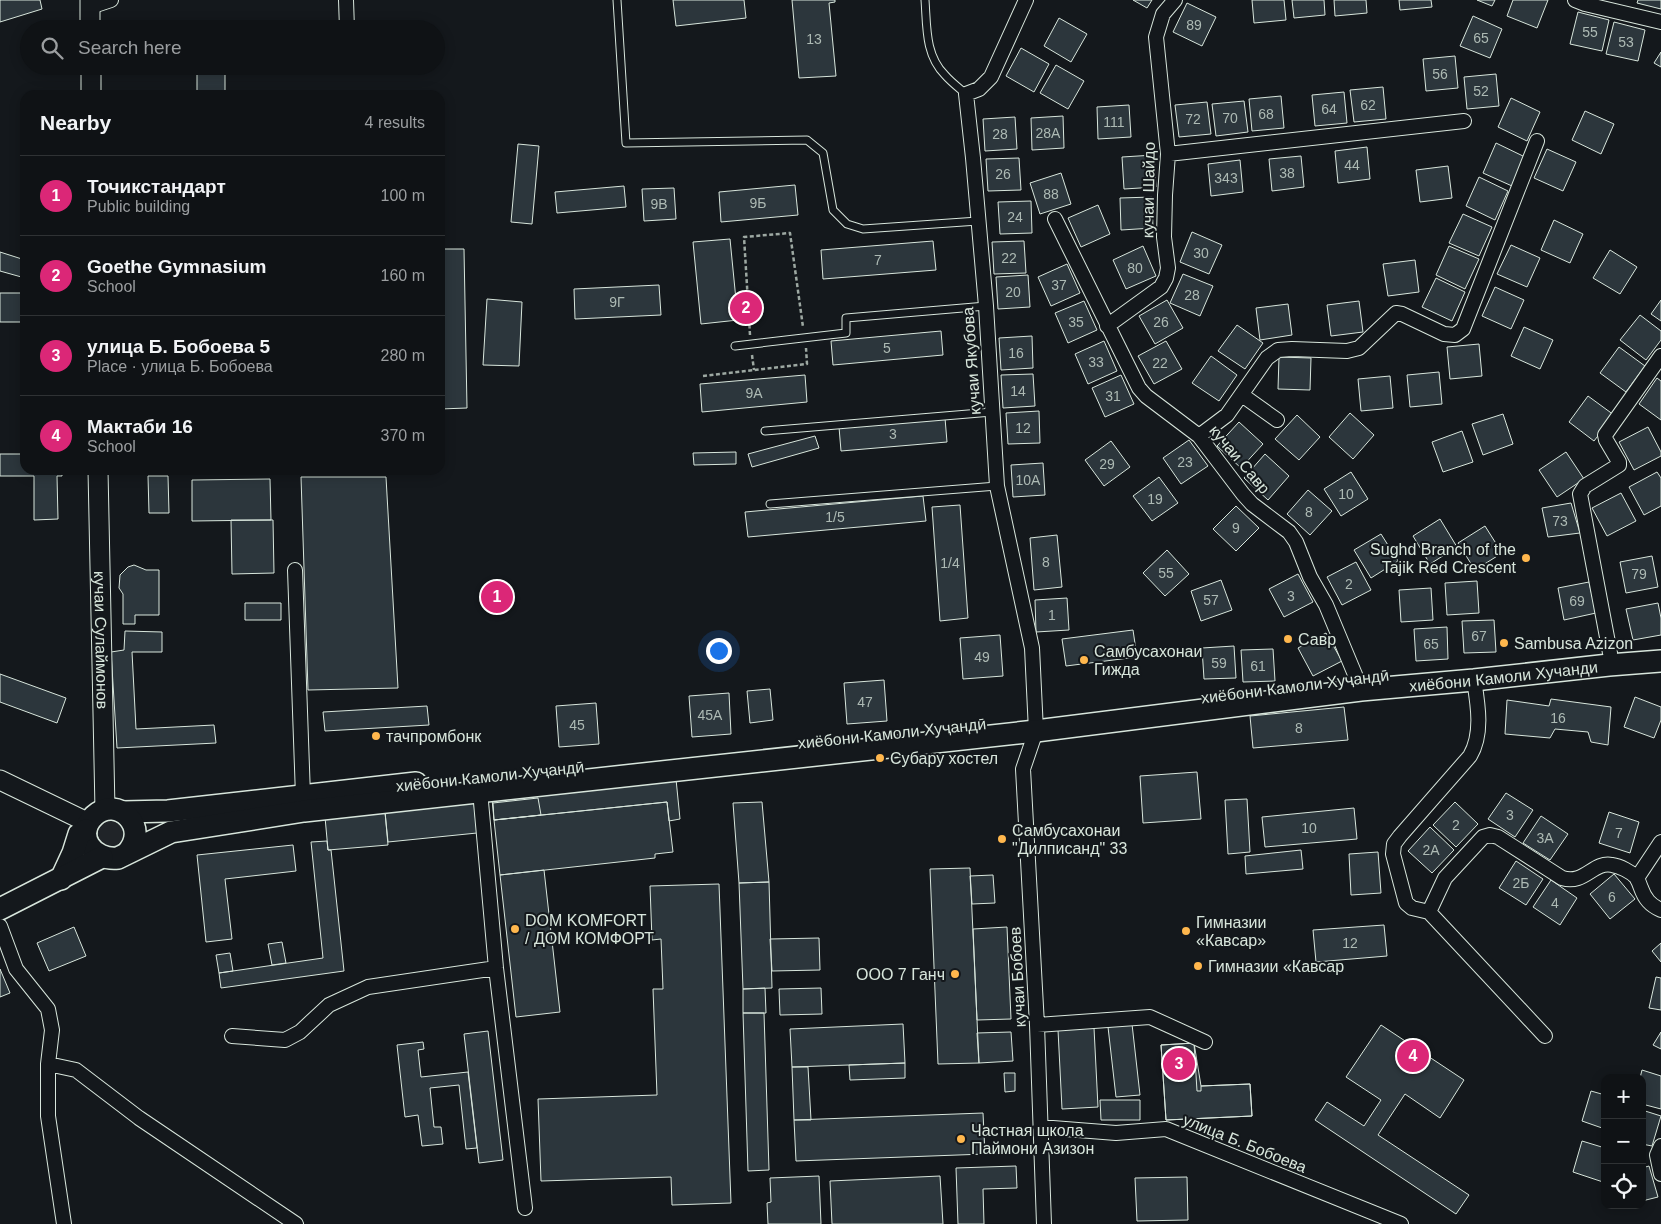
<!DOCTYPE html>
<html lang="en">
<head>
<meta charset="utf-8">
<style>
  :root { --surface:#0f1215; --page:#181b1e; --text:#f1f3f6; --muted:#9b9ea0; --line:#2f3234; --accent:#db2777 }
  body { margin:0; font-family:Arial,sans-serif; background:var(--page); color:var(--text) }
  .controls { position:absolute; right:15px; bottom:15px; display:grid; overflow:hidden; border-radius:10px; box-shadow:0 2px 12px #0003 }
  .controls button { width:45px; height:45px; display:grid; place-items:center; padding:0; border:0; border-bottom:1px solid var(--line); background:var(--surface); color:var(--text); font:25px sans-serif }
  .you { position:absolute; left:718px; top:650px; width:18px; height:18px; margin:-12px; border:4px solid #fff; border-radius:50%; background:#1a73e8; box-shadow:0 0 0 8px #1a73e833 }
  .badge { display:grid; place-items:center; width:32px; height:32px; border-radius:50%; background:var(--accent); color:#fff; font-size:16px; font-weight:700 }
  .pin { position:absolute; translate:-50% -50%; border:2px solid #fff; box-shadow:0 1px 5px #0006 }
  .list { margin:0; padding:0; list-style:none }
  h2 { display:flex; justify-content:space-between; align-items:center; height:65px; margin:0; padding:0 20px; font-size:21px }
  h2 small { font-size:16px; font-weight:400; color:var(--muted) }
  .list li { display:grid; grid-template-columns:32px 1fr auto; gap:15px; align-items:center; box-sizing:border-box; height:80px; padding:0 20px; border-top:1px solid var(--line) }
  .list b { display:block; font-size:19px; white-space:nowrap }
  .list p { margin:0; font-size:16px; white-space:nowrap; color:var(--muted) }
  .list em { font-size:16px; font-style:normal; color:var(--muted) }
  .icon { flex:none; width:28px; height:28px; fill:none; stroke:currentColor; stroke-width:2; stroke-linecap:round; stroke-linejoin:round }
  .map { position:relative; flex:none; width:1661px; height:1224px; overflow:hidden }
  .search { position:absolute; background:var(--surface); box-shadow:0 2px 12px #0003; left:20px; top:20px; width:425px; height:55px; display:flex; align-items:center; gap:12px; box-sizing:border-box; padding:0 18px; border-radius:28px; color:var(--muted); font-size:19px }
  .panel { position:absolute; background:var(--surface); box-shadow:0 2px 12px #0003; left:20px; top:90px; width:425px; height:385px; border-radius:15px }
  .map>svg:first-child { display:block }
  .green { fill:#202428; stroke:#939e99 }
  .building { fill:#2c363c; stroke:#d8e6dc }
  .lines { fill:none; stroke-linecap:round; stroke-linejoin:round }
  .lane-casing { stroke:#d8e6dc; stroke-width:9 }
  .street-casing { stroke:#d8e6dc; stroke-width:16 }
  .secondary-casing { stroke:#d8e6dc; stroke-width:21 }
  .primary-casing { stroke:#d8e6dc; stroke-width:24 }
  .path { stroke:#9da8a2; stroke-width:2.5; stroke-dasharray:4 2.5; stroke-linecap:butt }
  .lane { stroke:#14181c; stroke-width:7 }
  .street { stroke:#14181c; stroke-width:14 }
  .secondary { stroke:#14181c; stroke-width:19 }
  .primary { stroke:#14181c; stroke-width:21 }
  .poi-dot { fill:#ffb74d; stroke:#14181c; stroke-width:2 }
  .labels { text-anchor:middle; stroke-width:4; stroke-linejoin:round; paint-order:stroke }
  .number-label { font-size:14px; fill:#adbab4 }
  .street-label { font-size:16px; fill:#d8e6dc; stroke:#14181c }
  .poi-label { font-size:16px; fill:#d8e6dc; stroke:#14181c; text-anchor:start }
</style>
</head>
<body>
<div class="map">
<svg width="1661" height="1224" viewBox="0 0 1661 1224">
  <rect width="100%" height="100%" fill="#14181c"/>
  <path class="green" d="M97 833a14 14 0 1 1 28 0a14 14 0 1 1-28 0Z"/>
  <path class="building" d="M0,0H40L42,9L0,22Z
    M673,0H744L746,18L676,26Z
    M792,0H835V2L829,3L836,76L799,78Z
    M1133,0H1152L1147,8Z
    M1252,0H1284L1286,20L1254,23Z
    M1292,0H1324L1325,15L1294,18Z
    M1334,0H1366L1367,13L1335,16Z
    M1399,0H1431L1432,7L1400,10Z
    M1477,0H1495L1492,6Z
    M1513,0H1548L1537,28L1507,16Z
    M1638,0H1661V9L1637,3Z
    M1187,3L1216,17L1202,46L1173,32Z
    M1578,12L1609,20L1602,51L1570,44Z
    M1473,16L1502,29L1490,58L1460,46Z
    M1059,18L1087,34L1071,62L1044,46Z
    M1614,22L1645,30L1638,61L1606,54Z
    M1021,48L1049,64L1034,92L1006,76Z
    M1661,52V67L1654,63Z
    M1455,56L1458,88L1426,91L1423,59Z
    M1056,65L1084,81L1068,109L1040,93Z
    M197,66H225V95H197Z
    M1496,74L1499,106L1467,109L1464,77Z
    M1383,87L1386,119L1354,122L1350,90Z
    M1344,92L1347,123L1315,126L1312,95Z
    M1281,96L1284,128L1252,131L1249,99Z
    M1511,98L1540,112L1527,141L1498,127Z
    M1244,101L1248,132L1216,136L1212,104Z
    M1207,102L1211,134L1179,137L1175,105Z
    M1129,105L1131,137L1098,139L1097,107Z
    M1585,111L1614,124L1601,154L1572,140Z
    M1063,116L1064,148L1032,150L1031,118Z
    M1015,117L1017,149L985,151L983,119Z
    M1496,143L1525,157L1512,186L1483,173Z
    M518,144L539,146L532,224L511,222Z
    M1367,147L1370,179L1338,183L1335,151Z
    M1547,149L1576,162L1563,191L1534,178Z
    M1154,155L1156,187L1124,189L1122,157Z
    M1301,156L1304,187L1272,191L1269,159Z
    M1019,158L1021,190L988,191L986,159Z
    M1240,160L1243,192L1211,196L1208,164Z
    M1448,166L1452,198L1420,202L1416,170Z
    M1061,173L1071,204L1040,214L1030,183Z
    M1479,177L1508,191L1495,220L1466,206Z
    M795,185L798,215L721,222L719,192Z
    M624,186L626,207L557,213L555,192Z
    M674,188L676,219L644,221L642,189Z
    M1152,197L1153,228L1121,230L1120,198Z
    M1031,201L1032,233L1000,234L998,202Z
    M1098,205L1110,234L1081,247L1068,218Z
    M1463,214L1492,227L1479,256L1449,243Z
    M1554,220L1583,234L1570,263L1541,250Z
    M1192,232L1222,245L1209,274L1180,262Z
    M730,239L738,320L701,324L693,242Z
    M933,241L936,270L823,279L821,250Z
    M1024,241L1026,273L994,274L992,242Z
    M1511,245L1540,258L1527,287L1497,274Z
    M1143,246L1156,276L1126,289L1113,260Z
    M1449,246L1479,259L1465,289L1436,275Z
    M440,249H464L467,408L440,409Z
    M1610,250L1637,267L1620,294L1593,278Z
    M0,252L25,260V278L0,271Z
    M1415,260L1419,292L1388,296L1383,264Z
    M1067,264L1080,293L1051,306L1038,277Z
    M1183,274L1213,286L1200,316L1170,303Z
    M1028,275L1030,307L998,309L996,277Z
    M1436,278L1465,292L1452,321L1422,307Z
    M659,285L661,315L575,319L574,289Z
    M1495,287L1524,300L1511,329L1482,316Z
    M0,293H25V322H0Z
    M487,299L522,302L519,366L483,365Z
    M1167,300L1183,328L1155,344L1139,316Z
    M1661,300V321L1651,314Z
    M1084,301L1097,330L1068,343L1055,313Z
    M1359,301L1363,332L1331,336L1327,305Z
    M1288,304L1292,335L1260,340L1256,308Z
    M1640,315L1661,331V340L1646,360L1620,340Z
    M1237,325L1263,343L1245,369L1218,351Z
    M1524,327L1553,340L1540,369L1511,356Z
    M941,331L943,355L833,365L831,341Z
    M1032,336L1033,368L1001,370L999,338Z
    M1104,341L1117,371L1088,384L1075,354Z
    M1166,341L1182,369L1154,384L1138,356Z
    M1479,344L1482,376L1450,379L1447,347Z
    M1619,347L1645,366L1626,392L1600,373Z
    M1211,356L1237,375L1219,401L1192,383Z
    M1279,357L1311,358L1310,390L1278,389Z
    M1439,372L1442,404L1410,407L1407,375Z
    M1033,374L1035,406L1003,408L1001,375Z
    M805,375L807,402L702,412L700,384Z
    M1121,375L1134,404L1105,417L1092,388Z
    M1390,376L1393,408L1361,411L1358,379Z
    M1657,378L1661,381V420L1639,404Z
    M1588,396L1614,415L1594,441L1569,422Z
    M1039,411L1040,443L1008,444L1006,413Z
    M1350,413L1374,435L1353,459L1329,437Z
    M1503,414L1513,444L1483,455L1472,424Z
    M1297,415L1320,437L1299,460L1275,439Z
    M945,418L947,442L841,451L839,427Z
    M1239,422L1263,444L1241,468L1217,446Z
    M1648,427L1661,452V456L1634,470L1619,442Z
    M1462,431L1473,462L1443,472L1432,442Z
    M815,436L819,448L752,467L748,454Z
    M1189,440L1208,466L1181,484L1163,458Z
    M1111,441L1130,467L1104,486L1085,460Z
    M736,452V464L694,465L693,453Z
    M1566,452L1584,479L1557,497L1539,470Z
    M0,454H25V470H62V476H57L58,519L34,520V476H0Z
    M1265,454L1289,476L1268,500L1244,478Z
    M1043,463L1045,495L1013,497L1011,465Z
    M1351,472L1368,499L1341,516L1324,489Z
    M1657,472L1661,478V506L1644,515L1629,487Z
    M148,476H168L169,513H149Z
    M301,477H386L398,688L308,690Z
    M1159,477L1178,503L1152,521L1133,496Z
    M270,479L271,520L192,521V480Z
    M1308,490L1332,511L1310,535L1287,514Z
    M1621,493L1636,521L1607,536L1592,508Z
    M923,496L926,521L748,537L745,512Z
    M1571,503L1580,533L1548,537L1542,508Z
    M960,505L968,618L940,621L932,507Z
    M1236,506L1259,528L1236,551L1213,529Z
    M1440,519L1457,547L1430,564L1413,536Z
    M231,520H273L274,573L232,574Z
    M1485,526L1502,553L1475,570L1458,543Z
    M1381,534L1398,561L1371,578L1354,550Z
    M1057,535L1062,587L1034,590L1030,538Z
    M1167,550L1189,574L1165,596L1143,573Z
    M1652,556L1658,587L1626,593L1620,562Z
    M1356,562L1371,590L1342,605L1327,577Z
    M134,565L146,570H159V615H135V624H123V594L119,588L120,575L128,567Z
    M1298,574L1313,602L1284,617L1269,589Z
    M1221,580L1232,610L1201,621L1191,591Z
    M1477,581L1479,613L1447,615L1445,583Z
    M1589,582L1596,613L1564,620L1558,588Z
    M1431,588L1433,620L1401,622L1399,590Z
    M1067,598L1069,630L1036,632L1035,600Z
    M245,603H281V620H245Z
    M1658,603L1661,618V635L1633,640L1626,609Z
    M1494,620L1496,652L1464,653L1462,621Z
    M1447,627L1448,659L1416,661L1414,629Z
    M1133,630L1137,657L1066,666L1062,639Z
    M125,631L162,632V652H132L136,729L214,725L216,743L117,748L111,652L124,650Z
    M1326,633L1342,661L1313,676L1298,648Z
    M1000,635L1003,676L963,679L960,638Z
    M1234,646L1236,678L1204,679L1202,648Z
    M1273,649L1275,681L1243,682L1241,650Z
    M0,674L66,698L57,723L0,702Z
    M884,680L887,721L847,724L844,683Z
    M770,689L773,720L750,723L747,691Z
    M729,693L731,734L692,737L689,696Z
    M1635,697L1661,707V720L1654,738L1624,727Z
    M1551,699L1611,707L1608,745L1591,742L1588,732L1555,729L1550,738L1505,734L1507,700L1549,706Z
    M596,703L599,744L559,747L556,706Z
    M427,706L429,725L325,731L323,712Z
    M1344,707L1348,740L1253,748L1250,716Z
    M1197,772L1201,819L1143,823L1140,776Z
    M676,779L680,819L669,821L667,802L494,820L492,799Z
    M1506,793L1533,810L1515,837L1488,819Z
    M538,798L541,815L494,820L493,803Z
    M1247,799L1250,852L1228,854L1225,800Z
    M667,802L673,852L655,854V858L500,875L494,820Z
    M762,802L769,882L739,883L733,803Z
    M1455,802L1478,824L1456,847L1433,825Z
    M474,803L477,833L388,842L385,812Z
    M1354,808L1357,839L1265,847L1262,817Z
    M385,812L388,845L328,850L325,817Z
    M1609,812L1639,822L1630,853L1599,843Z
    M1541,816L1568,834L1550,860L1523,843Z
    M1430,827L1454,850L1432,873L1408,851Z
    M327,841L328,850H331L344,971L221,988L219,973L323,958L311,842Z
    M293,845L296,871L225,879L232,939L206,942L197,855Z
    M1301,850L1303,869L1246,874L1245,856Z
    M1378,852L1381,893L1351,895L1349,854Z
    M1516,861L1543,879L1526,905L1499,888Z
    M970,868L979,1063L938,1064L930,869Z
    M544,870L560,1012L516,1017L500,875Z
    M1614,874L1635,899L1610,919L1590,894Z
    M993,875L995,903L972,904L970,876Z
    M1551,880L1577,898L1560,925L1533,907Z
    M769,882L772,988L743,989L739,883Z
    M719,884L731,1203L672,1205L671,1177L541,1181L538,1099L657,1095L653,989H663L661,939L652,940L650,886Z
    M1384,925L1387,956L1316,962L1313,930Z
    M74,927L86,956L49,971L37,943Z
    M1007,927L1011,1019L977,1020L973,929Z
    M819,938L820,970L772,971L770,939Z
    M282,942L286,963L272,965L268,944Z
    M1661,943V962L1652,951Z
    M230,953L233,971L219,973L216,955Z
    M0,969L10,993L0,997Z
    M1656,977L1661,978V1010L1649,1008Z
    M765,988L766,1013H743V989Z
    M821,988L822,1014L780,1015L779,989Z
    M743,1013H764L769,1170L748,1171Z
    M903,1024L905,1063L792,1067L790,1029Z
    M1132,1024L1140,1095L1116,1097L1108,1027Z
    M1381,1025L1464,1080L1440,1118L1405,1094L1378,1135L1469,1195L1456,1214L1315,1120L1327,1102L1364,1126L1381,1100L1346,1077Z
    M1094,1028L1098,1107L1062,1109L1058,1030Z
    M488,1031L503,1160L479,1163L464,1034Z
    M1011,1032L1013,1061L979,1063L977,1033Z
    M1661,1032V1049L1653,1045Z
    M423,1042L424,1049L418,1050L421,1077L468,1072L477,1148L466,1149L459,1085L430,1088L434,1127H441L443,1144L422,1146L418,1115L405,1117L397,1045Z
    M1194,1043L1197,1091H1201V1086L1250,1084L1252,1116L1166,1120L1161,1045Z
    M1194,1043L1201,1086L1250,1084L1252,1116L1166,1120L1161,1045Z
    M905,1063V1078L850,1080L849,1065Z
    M792,1067H808L811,1120H794Z
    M1642,1070L1661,1076V1109L1642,1104V1078H1640Z
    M1004,1073H1015V1091L1005,1092Z
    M1591,1091L1605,1095V1129L1582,1121Z
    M1100,1100H1140V1120H1101Z
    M1642,1110L1661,1116L1652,1146L1642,1144Z
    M983,1113L985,1154L796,1161L794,1120Z
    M1582,1141L1605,1148L1603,1182L1573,1172Z
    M1016,1166L1017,1188L983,1189L984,1224H958L956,1168Z
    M1649,1166L1658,1197L1642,1201V1168Z
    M819,1176L821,1224H768L767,1203L771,1202L770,1178Z
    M940,1176L943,1224H832L830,1181Z
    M1187,1177L1188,1220L1137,1221L1135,1178Z"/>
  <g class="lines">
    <g class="lane-casing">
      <path id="lane" d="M617,0L626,143L807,140L823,153L833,210L847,224L863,229L978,221
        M925,0C927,27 925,55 945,75C951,82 959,88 966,94
        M735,346L846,333V318L986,306
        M765,431L992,412
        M770,504L997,486"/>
    </g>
    <g class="street-casing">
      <path id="street" d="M346,0L347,29
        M1026,0L991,77L979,89L966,94L973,158L986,306L997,486L1032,648L1036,731L1023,769L1037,1025L1044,1224
        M1575,0L1585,4L1661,22
        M90,7L111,0
        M1168,154L1464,121
        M1055,219L1139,388L1146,396L1199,436L1243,494L1252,504L1289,532L1296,542L1310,577L1326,605L1356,677
        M1107,326L1161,287L1166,278L1168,268L1164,237L1165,195L1168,154L1156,37L1163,14L1175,0
        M1242,395L1277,420
        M1199,436L1227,415L1267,358L1278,350L1292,349L1347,351L1359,348L1396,313L1402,314L1444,334L1455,335L1463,329L1537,141
        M295,570L303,796
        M1610,653L1580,494L1585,486L1619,465V462L1606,440L1605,435L1661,356
        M1474,680C1478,705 1483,734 1470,756L1400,836L1394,844L1393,854L1406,903L1412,908L1429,912L1545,1036
        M480,791L496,968L525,1208
        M1637,878L1661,842
        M1429,912L1445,878L1483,837L1490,835L1498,837L1562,878C1585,885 1593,861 1612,865C1620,866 1631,872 1636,877C1638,880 1640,885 1641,888C1645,899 1650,905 1661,910
        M0,926L16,969L48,1009L52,1030L48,1064V1116L64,1224
        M1037,1025L1150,1017L1205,1042
        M232,1036L285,1040L300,1032L329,1005L368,987L496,968
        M48,1064L76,1070L139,1118L296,1224
        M1040,1127L1116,1133L1166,1129L1401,1224
        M1661,1146L1657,1155L1661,1174"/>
    </g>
    <g class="secondary-casing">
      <g id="secondary">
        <path d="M90,0V29"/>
        <path d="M91,66V95"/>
        <path id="s1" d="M98,470L105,810"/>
        <path d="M0,780L89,823"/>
      </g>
    </g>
    <g class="primary-casing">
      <g id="primary">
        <path d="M123,812L168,811L416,783"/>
        <path id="s2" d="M126,854C152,828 117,794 94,816C74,835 93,861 118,858L171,832L304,811L1036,731L1361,690L1474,680L1609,665L1661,661"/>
        <path d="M61,879L73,853L79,834L86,830"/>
        <path d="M0,909L102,857"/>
      </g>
    </g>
    <path class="path" d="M750,335L744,237L790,233L803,327
      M752,355L754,370
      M703,376L807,364L806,348"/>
    <use href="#lane" class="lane"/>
    <use href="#street" class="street"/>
    <use href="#secondary" class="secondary"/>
    <use href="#primary" class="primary"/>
  </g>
  <g class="poi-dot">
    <circle cx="1526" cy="558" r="5"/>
    <circle cx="1288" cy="639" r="5"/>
    <circle cx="1504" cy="643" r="5"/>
    <circle cx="1084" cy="660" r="5"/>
    <circle cx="376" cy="736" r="5"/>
    <circle cx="880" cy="758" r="5"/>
    <circle cx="1002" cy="839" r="5"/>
    <circle cx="515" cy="929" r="5"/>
    <circle cx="1186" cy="931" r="5"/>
    <circle cx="1198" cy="966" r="5"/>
    <circle cx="955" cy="974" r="5"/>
    <circle cx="961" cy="1139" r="5"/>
  </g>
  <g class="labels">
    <g class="number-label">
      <text x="1194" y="30">89</text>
      <text x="1590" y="37">55</text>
      <text x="1481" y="43">65</text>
      <text x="814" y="44">13</text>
      <text x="1626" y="47">53</text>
      <text x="1440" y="79">56</text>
      <text x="1481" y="96">52</text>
      <text x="1368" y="110">62</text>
      <text x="1329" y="114">64</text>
      <text x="1266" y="119">68</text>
      <text x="1230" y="123">70</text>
      <text x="1193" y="124">72</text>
      <text x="1114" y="127">111</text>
      <text x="1048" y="138">28А</text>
      <text x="1000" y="139">28</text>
      <text x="1352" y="170">44</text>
      <text x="1287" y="178">38</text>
      <text x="1003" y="179">26</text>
      <text x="1226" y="183">343</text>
      <text x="1051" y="199">88</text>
      <text x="758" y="208">9Б</text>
      <text x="659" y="209">9В</text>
      <text x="1015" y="222">24</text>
      <text x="1201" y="258">30</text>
      <text x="1009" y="263">22</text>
      <text x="878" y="265">7</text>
      <text x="1135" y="273">80</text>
      <text x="1059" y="290">37</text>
      <text x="1013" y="297">20</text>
      <text x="1192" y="300">28</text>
      <text x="617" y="307">9Г</text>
      <text x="1076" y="327">35</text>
      <text x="1161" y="327">26</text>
      <text x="887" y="353">5</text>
      <text x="1016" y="358">16</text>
      <text x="1096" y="367">33</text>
      <text x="1160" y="368">22</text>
      <text x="1018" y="396">14</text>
      <text x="754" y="398">9А</text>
      <text x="1113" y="401">31</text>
      <text x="1023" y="433">12</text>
      <text x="893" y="439">3</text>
      <text x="1185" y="467">23</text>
      <text x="1107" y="469">29</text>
      <text x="1028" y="485">10А</text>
      <text x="1346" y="499">10</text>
      <text x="1155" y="504">19</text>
      <text x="1309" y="517">8</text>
      <text x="835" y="522">1/5</text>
      <text x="1560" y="526">73</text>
      <text x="1236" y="533">9</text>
      <text x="1046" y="567">8</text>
      <text x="950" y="568">1/4</text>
      <text x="1166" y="578">55</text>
      <text x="1639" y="579">79</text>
      <text x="1349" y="589">2</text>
      <text x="1291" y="601">3</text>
      <text x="1211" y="605">57</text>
      <text x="1577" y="606">69</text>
      <text x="1052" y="620">1</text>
      <text x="1479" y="641">67</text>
      <text x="1431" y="649">65</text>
      <text x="982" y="662">49</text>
      <text x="1219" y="668">59</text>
      <text x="1258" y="671">61</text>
      <text x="865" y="707">47</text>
      <text x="710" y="720">45А</text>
      <text x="1558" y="723">16</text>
      <text x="577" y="730">45</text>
      <text x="1299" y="733">8</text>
      <text x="1510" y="820">3</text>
      <text x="1456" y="830">2</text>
      <text x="1309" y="833">10</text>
      <text x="1619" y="838">7</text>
      <text x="1545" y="843">3А</text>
      <text x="1431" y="855">2А</text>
      <text x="1521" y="888">2Б</text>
      <text x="1612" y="902">6</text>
      <text x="1555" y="908">4</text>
      <text x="1350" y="948">12</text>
    </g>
    <g class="street-label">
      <text transform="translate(1148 190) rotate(-89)" y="6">кучаи Шайдо</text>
      <text transform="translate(971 361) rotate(-94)" y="6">кучаи Якубова</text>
      <text transform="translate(1240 459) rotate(50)" y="6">кучаи Савр</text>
      <text dy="6" stroke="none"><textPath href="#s1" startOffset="170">кучаи Сулаймонов</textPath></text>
      <text dy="6" stroke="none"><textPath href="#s2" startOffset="1546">хиёбони Камоли Хучанди</textPath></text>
      <text transform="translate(1295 686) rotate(-7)" y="6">хиёбони Камоли Хуҷандӣ</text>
      <text transform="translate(892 733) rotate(-6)" y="6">хиёбони Камоли Хуҷандӣ</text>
      <text transform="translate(490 776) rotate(-6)" y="6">хиёбони Камоли Хуҷандӣ</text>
      <text transform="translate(1017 977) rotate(-93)" y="6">кучаи Бобоев</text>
      <text transform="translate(1245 1143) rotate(22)" y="6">улица Б. Бобоева</text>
    </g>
    <g class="poi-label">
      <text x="1516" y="555" text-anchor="end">Sughd Branch of the<tspan x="1516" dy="18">Tajik Red Crescent</tspan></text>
      <text x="1298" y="645">Савр</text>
      <text x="1514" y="649">Sambusa Azizon</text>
      <text x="1094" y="657">Самбусахонаи<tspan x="1094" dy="18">Гижда</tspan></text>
      <text x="386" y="742">тачпромбонк</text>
      <text x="890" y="764">Субару хостел</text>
      <text x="1012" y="836">Самбусахонаи<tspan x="1012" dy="18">"Дилписанд" 33</tspan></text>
      <text x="525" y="926">DOM KOMFORT<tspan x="525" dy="18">/ ДОМ КОМФОРТ</tspan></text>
      <text x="1196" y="928">Гимназии<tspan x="1196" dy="18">«Кавсар»</tspan></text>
      <text x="1208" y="972">Гимназии «Кавсар</text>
      <text x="945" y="980" text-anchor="end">ООО 7 Ганч</text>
      <text x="971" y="1136">Частная школа<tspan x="971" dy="18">Паймони Азизон</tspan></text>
    </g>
  </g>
</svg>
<div class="controls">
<button>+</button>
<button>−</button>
<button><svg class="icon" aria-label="locate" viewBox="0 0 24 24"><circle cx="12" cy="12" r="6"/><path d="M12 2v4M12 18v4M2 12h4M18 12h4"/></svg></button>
</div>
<div class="you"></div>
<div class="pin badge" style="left:497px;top:597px">1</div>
<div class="pin badge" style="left:746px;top:308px">2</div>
<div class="pin badge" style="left:1179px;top:1064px">3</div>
<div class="pin badge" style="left:1413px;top:1056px">4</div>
<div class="search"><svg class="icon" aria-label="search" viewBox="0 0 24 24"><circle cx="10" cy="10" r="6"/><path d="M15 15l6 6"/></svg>Search here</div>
<section class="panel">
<h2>Nearby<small>4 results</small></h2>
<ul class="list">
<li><span class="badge">1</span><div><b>Точикстандарт</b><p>Public building</p></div><em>100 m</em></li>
<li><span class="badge">2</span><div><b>Goethe Gymnasium</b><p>School</p></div><em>160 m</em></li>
<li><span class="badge">3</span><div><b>улица Б. Бобоева 5</b><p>Place · улица Б. Бобоева</p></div><em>280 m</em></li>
<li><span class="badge">4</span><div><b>Мактаби 16</b><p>School</p></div><em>370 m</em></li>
</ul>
</section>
</div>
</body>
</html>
